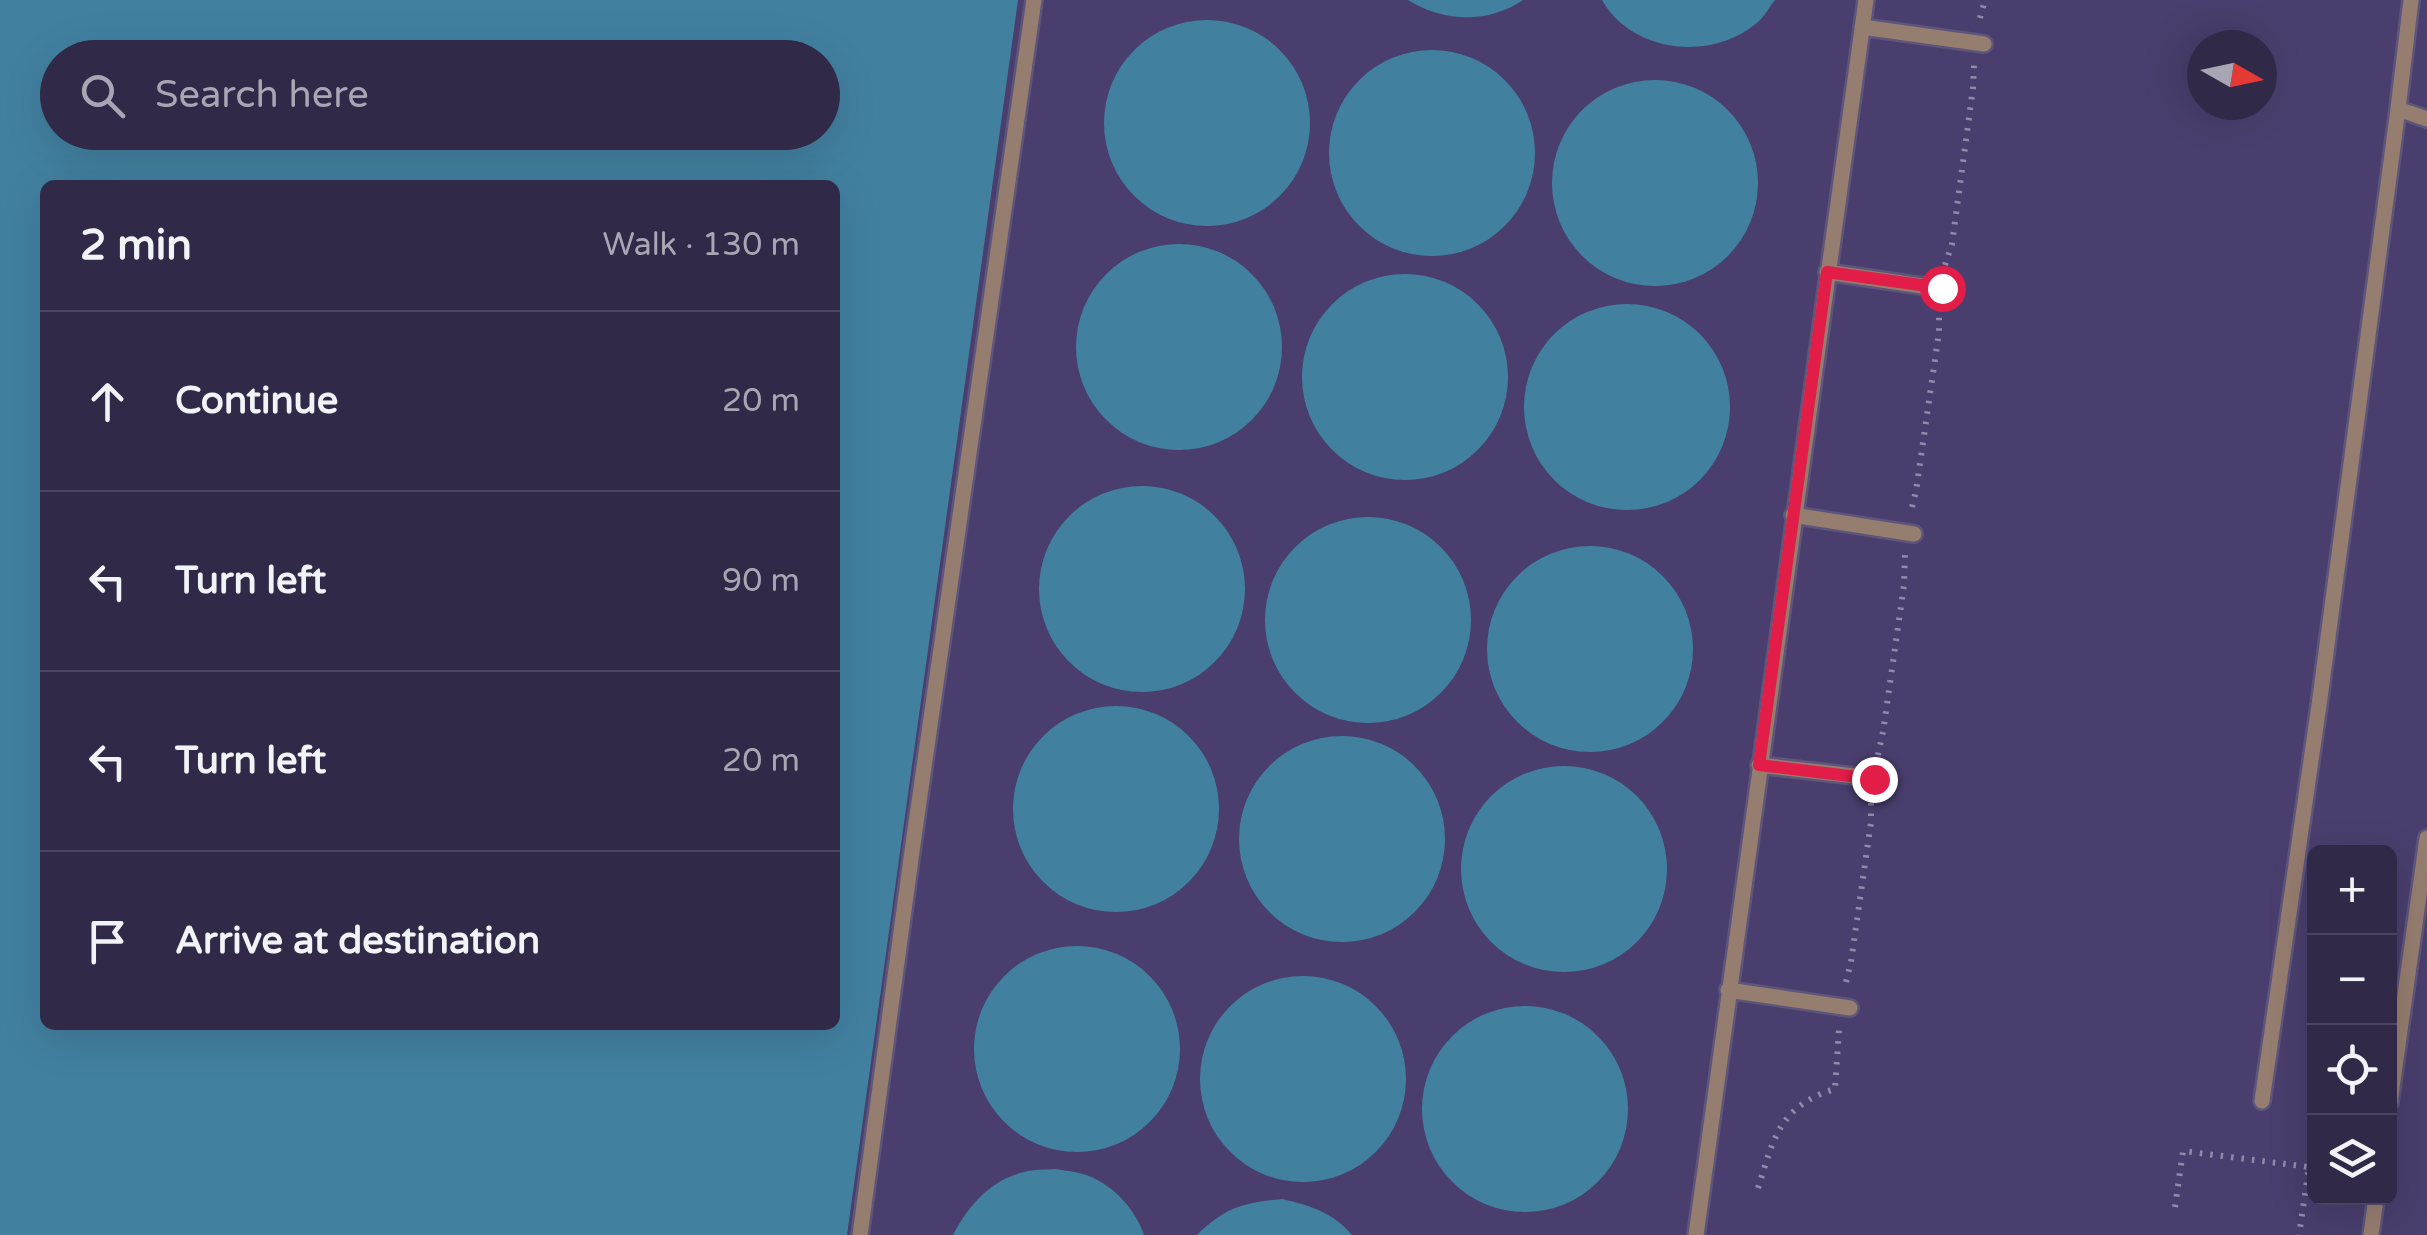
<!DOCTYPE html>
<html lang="en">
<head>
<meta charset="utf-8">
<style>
  :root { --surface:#302947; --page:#38314e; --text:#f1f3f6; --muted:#a8a6b4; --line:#4b4560 }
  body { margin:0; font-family:"Varela Round",sans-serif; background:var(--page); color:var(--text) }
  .controls { position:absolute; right:30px; bottom:30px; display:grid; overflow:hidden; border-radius:15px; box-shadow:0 10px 40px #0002 }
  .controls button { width:90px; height:90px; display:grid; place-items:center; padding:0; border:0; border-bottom:2px solid var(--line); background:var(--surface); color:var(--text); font:50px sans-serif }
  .compass { position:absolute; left:2187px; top:30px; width:90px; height:90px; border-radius:50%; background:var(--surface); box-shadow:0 10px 40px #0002; rotate:99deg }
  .stop { position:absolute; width:30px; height:30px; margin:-22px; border:8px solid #e11d48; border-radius:50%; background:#fff }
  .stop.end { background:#e11d48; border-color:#fff; box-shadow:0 2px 10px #0008 }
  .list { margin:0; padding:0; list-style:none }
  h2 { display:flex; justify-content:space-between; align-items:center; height:130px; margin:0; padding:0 40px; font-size:42px }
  h2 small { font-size:32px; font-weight:400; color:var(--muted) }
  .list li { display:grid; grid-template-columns:65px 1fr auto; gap:30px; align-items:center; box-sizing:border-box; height:180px; padding:0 40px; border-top:2px solid var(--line) }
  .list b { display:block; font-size:38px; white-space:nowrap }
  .list em { font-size:32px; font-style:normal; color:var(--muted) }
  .icon { flex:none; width:55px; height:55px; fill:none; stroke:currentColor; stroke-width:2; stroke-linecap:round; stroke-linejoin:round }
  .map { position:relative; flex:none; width:2427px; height:1235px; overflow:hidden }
  .search { position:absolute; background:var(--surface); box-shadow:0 10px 40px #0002; left:40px; top:40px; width:800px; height:110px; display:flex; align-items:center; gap:25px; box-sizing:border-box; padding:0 35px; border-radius:55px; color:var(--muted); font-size:38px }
  .panel { position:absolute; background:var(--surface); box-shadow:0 10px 40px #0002; left:40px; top:180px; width:800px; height:850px; border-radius:15px }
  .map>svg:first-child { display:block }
  .built { fill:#493e6d; fill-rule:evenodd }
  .water { fill:#4280a0; fill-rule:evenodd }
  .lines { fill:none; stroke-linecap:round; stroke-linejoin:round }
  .lane-casing { stroke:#5e557b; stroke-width:20 }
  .path { stroke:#918aab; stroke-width:6; stroke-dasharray:2.5 8; stroke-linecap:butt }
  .lane { stroke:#957d6f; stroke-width:15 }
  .route { stroke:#e11d48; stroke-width:12 }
</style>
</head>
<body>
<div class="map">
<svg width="2427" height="1235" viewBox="0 0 2427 1235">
  <rect width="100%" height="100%" fill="#40375f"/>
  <path class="built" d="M0,0H2427V1235H0ZM2202,45H2262V105H2202ZM58,58H822V132H58ZM45,185H835V1025H45ZM2314,852H2390V1198H2314Z"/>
  <path class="water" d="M0,0H1018L847,1235H0ZM58,58H822V132H58ZM45,185H835V1025H45Z
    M1408,0H1523C1488,24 1443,22 1408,0Z
    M1602,0H1775C1770,6 1766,14 1761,19C1717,62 1633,55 1602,0Z
    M1104 123a103 103 0 1 1 206 0a103 103 0 1 1-206 0Z
    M1329 153a103 103 0 1 1 206 0a103 103 0 1 1-206 0Z
    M1552 183a103 103 0 1 1 206 0a103 103 0 1 1-206 0Z
    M1076 347a103 103 0 1 1 206 0a103 103 0 1 1-206 0Z
    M1302 377a103 103 0 1 1 206 0a103 103 0 1 1-206 0Z
    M1524 407a103 103 0 1 1 206 0a103 103 0 1 1-206 0Z
    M1039 589a103 103 0 1 1 206 0a103 103 0 1 1-206 0Z
    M1265 620a103 103 0 1 1 206 0a103 103 0 1 1-206 0Z
    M1487 649a103 103 0 1 1 206 0a103 103 0 1 1-206 0Z
    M1013 809a103 103 0 1 1 206 0a103 103 0 1 1-206 0Z
    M1239 839a103 103 0 1 1 206 0a103 103 0 1 1-206 0Z
    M1461 869a103 103 0 1 1 206 0a103 103 0 1 1-206 0Z
    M974 1049a103 103 0 1 1 206 0a103 103 0 1 1-206 0Z
    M1200 1079a103 103 0 1 1 206 0a103 103 0 1 1-206 0Z
    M1422 1109a103 103 0 1 1 206 0a103 103 0 1 1-206 0Z
    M1056,1169C1067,1171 1079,1172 1089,1176C1114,1186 1136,1210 1144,1235H953C968,1206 990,1180 1024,1172C1034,1169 1046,1170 1056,1169Z
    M1282,1199C1309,1205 1334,1213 1352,1235H1197C1226,1207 1243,1203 1282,1199Z"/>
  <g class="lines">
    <g class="lane-casing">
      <path id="lane" d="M1862,27L1984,44
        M2398,109L2411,0
        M1827,272L1949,290
        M1793,515L1914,534
        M1759,765L1881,779
        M1728,990L1850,1008
        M2262,1101L2320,698L2398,109L2427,119
        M2390,1102L2427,838
        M860,1235L913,844L1034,0
        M1696,1235L1866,0
        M2371,1235L2376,1198"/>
    </g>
    <path class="path" d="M1980,18L1985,0
      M1945,265L1952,244L1973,88L1974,65
      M1912,507L1916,491L1939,332V312
      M1878,755L1883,732L1904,585L1905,554
      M1846,982L1851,962L1871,822V802
      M1758,1188C1774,1138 1779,1106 1835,1089L1839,1029
      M2175,1207L2183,1151L2309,1167L2299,1235"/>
    <use href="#lane" class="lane"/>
  </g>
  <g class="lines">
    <path class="route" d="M1874,779L1759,765L1827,272L1942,288"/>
  </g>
</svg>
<div class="controls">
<button>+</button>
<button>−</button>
<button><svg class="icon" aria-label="locate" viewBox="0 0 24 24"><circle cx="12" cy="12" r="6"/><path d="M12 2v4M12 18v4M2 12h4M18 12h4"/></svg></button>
<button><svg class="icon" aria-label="layers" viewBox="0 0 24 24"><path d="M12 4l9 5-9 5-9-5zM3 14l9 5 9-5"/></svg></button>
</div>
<svg class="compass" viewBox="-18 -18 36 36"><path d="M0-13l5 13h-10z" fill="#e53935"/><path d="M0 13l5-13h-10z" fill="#a8a6b4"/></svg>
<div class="stop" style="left:1942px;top:288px"></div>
<div class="stop end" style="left:1874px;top:779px"></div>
<div class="search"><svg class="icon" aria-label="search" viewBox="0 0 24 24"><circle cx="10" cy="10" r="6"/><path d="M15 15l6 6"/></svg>Search here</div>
<section class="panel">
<h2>2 min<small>Walk · 130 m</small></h2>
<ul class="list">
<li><svg class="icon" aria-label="ahead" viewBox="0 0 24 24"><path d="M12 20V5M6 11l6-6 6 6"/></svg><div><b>Continue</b></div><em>20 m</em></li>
<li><svg class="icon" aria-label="left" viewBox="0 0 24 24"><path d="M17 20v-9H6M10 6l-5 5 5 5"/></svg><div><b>Turn left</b></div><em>90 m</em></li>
<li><svg class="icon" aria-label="left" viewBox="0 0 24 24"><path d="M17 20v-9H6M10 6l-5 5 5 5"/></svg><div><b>Turn left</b></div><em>20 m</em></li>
<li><svg class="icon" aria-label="arrive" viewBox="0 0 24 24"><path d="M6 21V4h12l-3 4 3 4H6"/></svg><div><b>Arrive at destination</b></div></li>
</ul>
</section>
</div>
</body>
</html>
